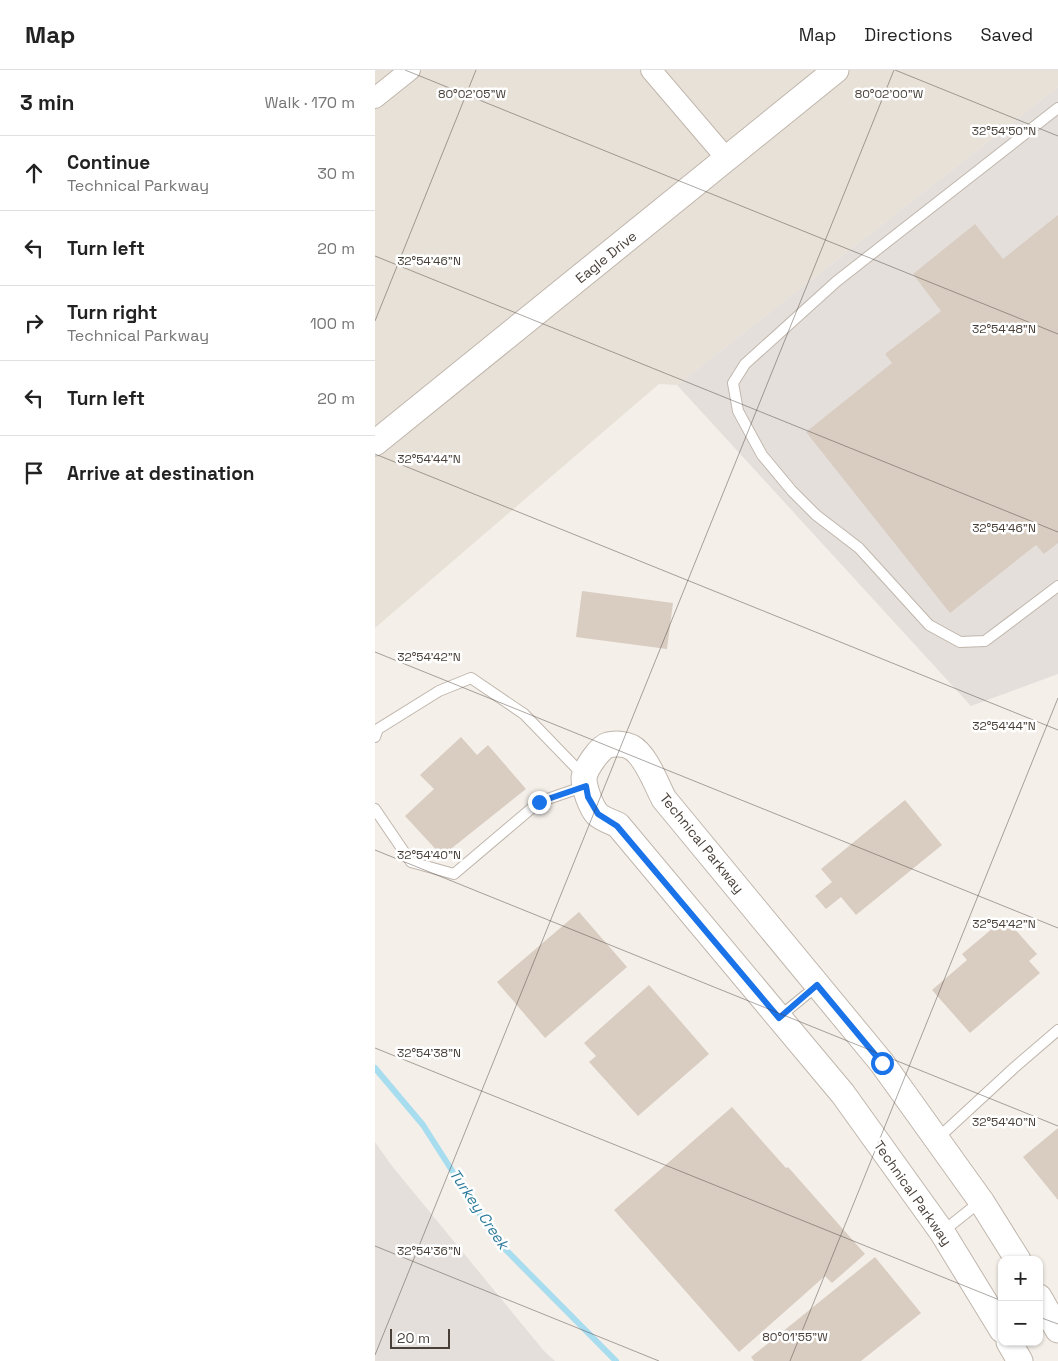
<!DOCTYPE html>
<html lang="en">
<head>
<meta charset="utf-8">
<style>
  :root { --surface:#fff; --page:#f2f2f2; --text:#222; --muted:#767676; --line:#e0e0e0 }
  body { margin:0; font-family:"Space Grotesk",sans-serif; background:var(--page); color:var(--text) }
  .controls { position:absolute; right:15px; bottom:15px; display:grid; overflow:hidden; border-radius:10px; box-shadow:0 1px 4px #0004 }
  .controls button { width:45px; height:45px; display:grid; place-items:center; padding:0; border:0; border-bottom:1px solid var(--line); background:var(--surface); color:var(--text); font:25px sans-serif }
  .scale { position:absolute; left:15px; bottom:12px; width:60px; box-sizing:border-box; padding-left:5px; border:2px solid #483f38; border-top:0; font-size:14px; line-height:18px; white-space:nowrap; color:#483f38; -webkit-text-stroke:4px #fff; paint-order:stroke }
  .stop { position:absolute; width:15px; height:15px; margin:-11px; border:4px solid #1a73e8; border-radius:50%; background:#fff }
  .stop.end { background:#1a73e8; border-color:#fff; box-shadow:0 1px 5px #0008 }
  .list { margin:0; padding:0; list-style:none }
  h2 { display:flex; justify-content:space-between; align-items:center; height:65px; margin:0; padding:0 20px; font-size:21px }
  h2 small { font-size:16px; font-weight:400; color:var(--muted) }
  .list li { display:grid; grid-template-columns:32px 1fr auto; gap:15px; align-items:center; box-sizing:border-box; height:75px; padding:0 20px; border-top:1px solid var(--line) }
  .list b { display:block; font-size:19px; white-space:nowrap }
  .list p { margin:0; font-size:16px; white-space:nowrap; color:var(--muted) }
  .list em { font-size:16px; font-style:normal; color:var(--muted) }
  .icon { flex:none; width:28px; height:28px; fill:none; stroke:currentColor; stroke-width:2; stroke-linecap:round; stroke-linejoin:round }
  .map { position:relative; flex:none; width:683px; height:1291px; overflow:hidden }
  header { display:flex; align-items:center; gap:30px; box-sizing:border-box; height:70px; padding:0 25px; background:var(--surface); border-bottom:1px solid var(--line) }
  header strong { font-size:24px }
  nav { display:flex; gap:28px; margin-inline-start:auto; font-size:18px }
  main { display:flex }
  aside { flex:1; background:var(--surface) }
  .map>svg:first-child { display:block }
  .residential { fill:#e8e1d8 }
  .industrial { fill:#e4dfdb }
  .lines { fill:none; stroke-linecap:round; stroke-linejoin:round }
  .stream { stroke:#a8dcef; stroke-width:6 }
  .building { fill:#d9cdc2 }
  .service-casing { stroke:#c0b6ac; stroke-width:12 }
  .minor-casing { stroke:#c0b6ac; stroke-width:22 }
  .tertiary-casing { stroke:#c0b6ac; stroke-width:27 }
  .service { stroke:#fff; stroke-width:10 }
  .minor { stroke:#fff; stroke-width:20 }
  .tertiary { stroke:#fff; stroke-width:25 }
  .route { stroke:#1a73e8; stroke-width:6 }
  .ticks { fill:none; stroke:#483f38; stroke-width:1; stroke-opacity:0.45 }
  .labels { text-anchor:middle; stroke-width:5; stroke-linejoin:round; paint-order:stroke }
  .street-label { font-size:14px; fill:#483f38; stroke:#fff }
  .water-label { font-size:15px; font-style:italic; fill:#2d7b9a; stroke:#fff }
  .ticks-label { font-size:12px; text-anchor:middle; fill:#483f38; stroke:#fff; stroke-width:5; stroke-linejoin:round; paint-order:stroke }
</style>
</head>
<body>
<header>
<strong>Map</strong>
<nav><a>Map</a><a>Directions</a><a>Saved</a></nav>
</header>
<main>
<aside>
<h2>3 min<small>Walk · 170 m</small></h2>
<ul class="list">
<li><svg class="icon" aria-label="ahead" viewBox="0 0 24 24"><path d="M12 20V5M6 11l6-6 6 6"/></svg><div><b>Continue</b><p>Technical Parkway</p></div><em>30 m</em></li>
<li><svg class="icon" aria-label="left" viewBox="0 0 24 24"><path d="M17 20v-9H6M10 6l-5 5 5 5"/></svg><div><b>Turn left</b></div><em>20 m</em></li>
<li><svg class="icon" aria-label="right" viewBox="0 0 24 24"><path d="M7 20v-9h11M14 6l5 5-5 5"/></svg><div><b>Turn right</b><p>Technical Parkway</p></div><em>100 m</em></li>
<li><svg class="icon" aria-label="left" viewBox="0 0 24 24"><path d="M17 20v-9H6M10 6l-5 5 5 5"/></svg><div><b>Turn left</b></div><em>20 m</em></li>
<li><svg class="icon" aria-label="arrive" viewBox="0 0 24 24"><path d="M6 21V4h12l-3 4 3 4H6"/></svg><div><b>Arrive at destination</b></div></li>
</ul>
</aside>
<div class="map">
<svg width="683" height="1291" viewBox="0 0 683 1291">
  <rect width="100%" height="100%" fill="#f4efe9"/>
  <path class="residential" d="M0,0H683V17L302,315L284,314L0,558Z"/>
  <path class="industrial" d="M683,17V604L596,636L302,315Z
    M0,1072L17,1096L169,1281L180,1291H0Z"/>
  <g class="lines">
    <path class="stream" d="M0,998L48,1055L122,1171L241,1291"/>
  </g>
  <path class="building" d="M683,145V473L669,484L661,475L575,543L431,362L517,293L510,284L566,241L538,204L600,154L628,189Z
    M207,521L298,533L292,579L201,567Z
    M86,667L102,685L113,675L151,719L67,786L30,746L59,719L45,705Z
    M530,730L567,775L481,845L466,827L451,839L440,826L457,812L446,799Z
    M204,842L252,897L170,968L122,912Z
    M630,848L662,884L654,891L665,903L595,963L557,920L592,890L587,884Z
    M274,915L334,984L263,1046L214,992L221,986L209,973Z
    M357,1037L411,1098L413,1097L490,1184L457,1213L450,1206L364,1282L239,1140Z
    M683,1058V1130L648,1087Z
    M500,1187L546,1243L486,1291H379L376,1287Z"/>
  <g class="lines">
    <g class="service-casing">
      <path id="service" d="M683,38L462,211L370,294L358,313L363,341L387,385L417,421L441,445L484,478L554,555L585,572L610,571L683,516
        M0,667L3,659L64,621L96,608L149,644L209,706
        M0,739L36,792L79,804L164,732L210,716
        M404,947L443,915
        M562,1069L640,997L683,960
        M567,1162L606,1131"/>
    </g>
    <g class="minor-casing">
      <path id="minor" d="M276,0L352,89
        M0,28L35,0"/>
    </g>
    <g class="tertiary-casing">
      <path id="tertiary" d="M0,373L461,0
        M664,1227L683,1260
        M627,1260L567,1162L468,1024L243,755C237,752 227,749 222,744C216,737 209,718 209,708C210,699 225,677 233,675C240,673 250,674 256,677C271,685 281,714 289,729L507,993L606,1131L643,1190
        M634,1272L645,1291"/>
    </g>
    <use href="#service" class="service"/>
    <use href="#minor" class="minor"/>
    <use href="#tertiary" class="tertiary"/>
  </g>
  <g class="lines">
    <path class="route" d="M164,732L211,716L213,727L223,744L242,756L404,948L442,915L507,993"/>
  </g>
  <path class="ticks" d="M30,0L683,264M520,0L683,66M0,186L683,462M0,251L101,0M0,384L683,660M0,582L683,858M0,780L683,1056M0,978L627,1231M0,1176L284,1291M664,1247L683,1254M0,1285L519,0M415,1291L683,628"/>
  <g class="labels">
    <g class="street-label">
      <text transform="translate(231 187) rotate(-39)" y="5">Eagle Drive</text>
      <text transform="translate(327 773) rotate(51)" y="5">Technical Parkway</text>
      <text transform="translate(538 1123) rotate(55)" y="5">Technical Parkway</text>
    </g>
    <g class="water-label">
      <text transform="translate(104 1139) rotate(56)" y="5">Turkey Creek</text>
    </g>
  </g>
  <g class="ticks-label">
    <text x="97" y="28">80°02'05"W</text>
    <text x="514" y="28">80°02'00"W</text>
    <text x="629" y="65">32°54'50"N</text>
    <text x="54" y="195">32°54'46"N</text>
    <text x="629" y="263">32°54'48"N</text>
    <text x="54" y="393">32°54'44"N</text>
    <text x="629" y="462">32°54'46"N</text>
    <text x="54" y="591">32°54'42"N</text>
    <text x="629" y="660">32°54'44"N</text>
    <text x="54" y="789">32°54'40"N</text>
    <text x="629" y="858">32°54'42"N</text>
    <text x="54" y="987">32°54'38"N</text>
    <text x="629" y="1056">32°54'40"N</text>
    <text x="54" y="1185">32°54'36"N</text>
    <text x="420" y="1271">80°01'55"W</text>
  </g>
</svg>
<div class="controls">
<button>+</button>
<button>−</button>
</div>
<div class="scale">20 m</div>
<div class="stop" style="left:507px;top:993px"></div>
<div class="stop end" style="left:164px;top:732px"></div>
</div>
</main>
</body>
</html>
